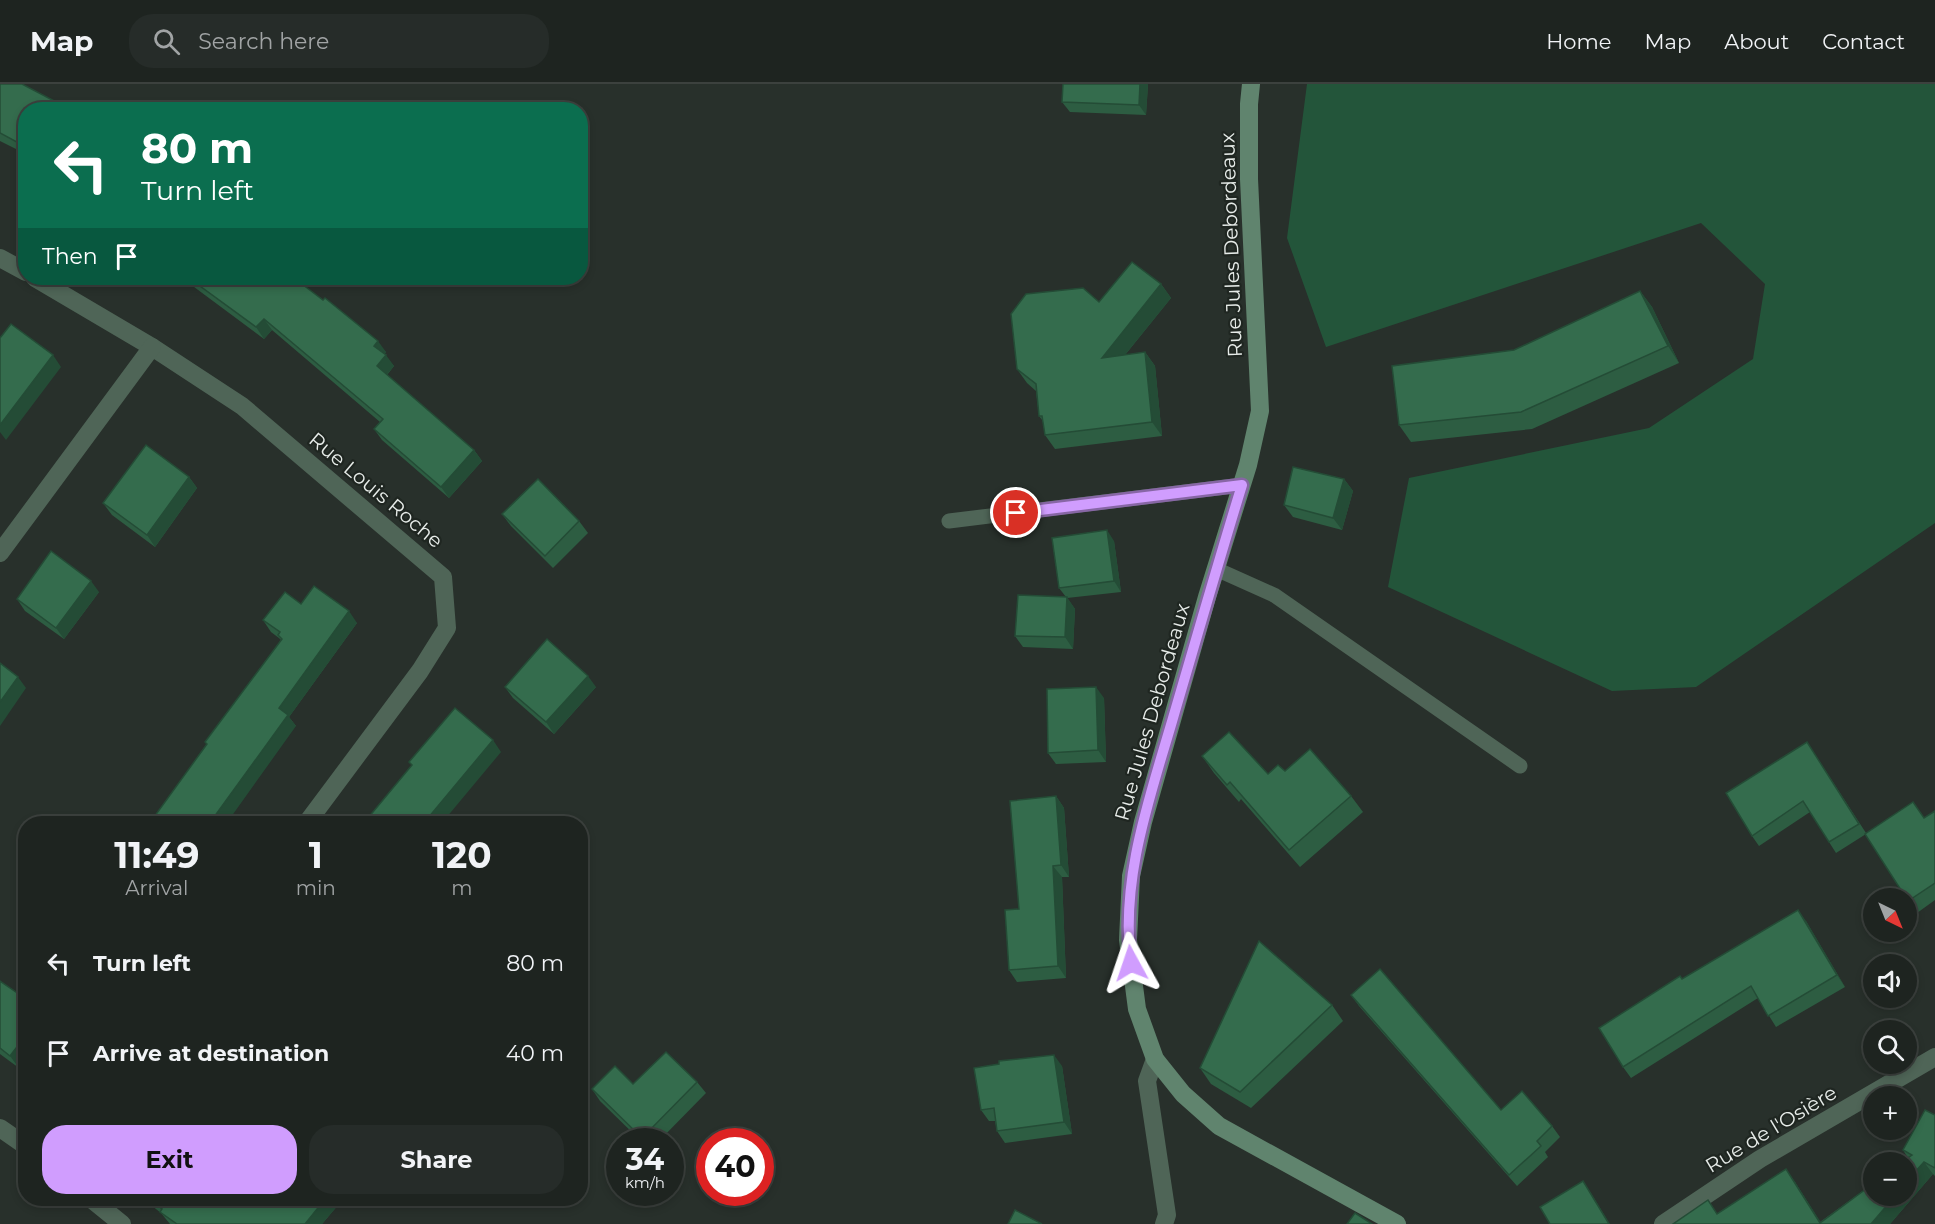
<!DOCTYPE html>
<html lang="en">
<head>
<meta charset="utf-8">
<style>
	:root { --surface:#1e2420; --page:#262c29; --text:#f1f3f6; --muted:#a1a4a5; --line:#3c413e; --accent:#d09dfe }
	body { margin:0; font-family:Montserrat,sans-serif; background:var(--page); color:var(--text); height:100vh; display:flex; flex-direction:column; font-size:22px; white-space:nowrap }
	* { box-sizing:border-box; margin:0 }
	p { font-size:20px; color:var(--muted) }
	.icon { flex:none; width:33px; height:33px; fill:none; stroke:currentColor; stroke-width:2; stroke-linecap:round; stroke-linejoin:round }
	.map { position:relative; flex:1; overflow:hidden }
	.panel { position:absolute; left:18px; top:732px; width:570px; height:390px; display:flex; flex-direction:column; background:var(--surface); border-radius:24px; box-shadow:0 3px 9px #0003,0 0 0 2px var(--line) }
	.panel>* { flex:none }
	.hud { position:absolute; left:18px; top:18px; width:570px; height:183px; border-radius:24px; box-shadow:0 3px 9px #0003,0 0 0 2px var(--line); background:#0b6e4f; color:#fff; overflow:hidden }
	.needle { width:39px; rotate:137deg }
	.tools { position:absolute; left:1863px; top:804px; display:grid; gap:12px }
	.tools a { display:grid; place-items:center; width:54px; height:54px; border-radius:50%; background:var(--surface); box-shadow:0 3px 9px #0003,0 0 0 2px var(--line); font-size:30px }
	.speed { position:absolute; left:606px; top:1044px; display:flex; gap:12px; font-size:30px; font-weight:700; text-align:center }
	.speed>* { display:grid; place-content:center; width:78px; height:78px; border-radius:50%; background:var(--surface); box-shadow:0 3px 9px #0003,0 0 0 2px var(--line); line-height:1 }
	.speed small { font-size:15px; font-weight:400 }
	.speed .limit { border:9px solid #d22; background:#fff; color:#111 }
	.pin { position:absolute; display:grid; place-items:center; width:51px; height:51px; color:#fff; margin:-26px; border:3px solid #fff; border-radius:50%; box-shadow:0 2px 6px #0007 }
	.me { position:absolute; width:66px; margin:-33px; rotate:355deg; stroke-linejoin:round; filter:drop-shadow(0 0 4px #0008) }
	.turn { display:flex; align-items:center; gap:21px; height:126px; padding:0 24px; font-size:27px }
	.turn .icon { width:78px; height:78px; stroke-width:2.5 }
	.turn b { display:block; font-size:42px; line-height:51px }
	.then { display:flex; align-items:center; height:57px; padding:0 24px; background:#0003; gap:12px; font-size:22px }
	.eta { display:flex; justify-content:space-evenly; align-items:center; height:102px; text-align:center }
	.eta b { font-size:36px; font-weight:700; line-height:42px }
	.action { display:flex; gap:12px; margin-top:auto; padding:12px 24px }
	.action a { flex:1; height:69px; border-radius:24px; background:var(--accent); color:#111; font-size:24px; font-weight:700; line-height:69px; text-align:center }
	.action a+a { background:var(--page); color:var(--text) }
	ul { padding:0; list-style:none }
	li { display:flex; align-items:center; gap:18px; height:90px; padding:0 24px }
	li div { flex:1 }
	li b { display:block; font-size:22px }
	li em { font-style:normal }
	header { display:flex; align-items:center; gap:36px; box-sizing:border-box; height:84px; padding:0 30px; background:var(--surface); border-bottom:2px solid var(--line) }
	header strong { font-size:28px }
	nav { display:flex; gap:33px; margin-inline-start:auto; font-size:21px }
	.search { width:420px; height:54px; background:var(--page); display:flex; align-items:center; gap:15px; box-sizing:border-box; padding:0 21px; border-radius:24px; color:var(--muted); font-size:22px }
	.map>svg:first-child { display:block }
	.green { fill:#23553a }
	.lines { fill:none; stroke-linecap:round; stroke-linejoin:round }
	.lane { stroke:#4f6557; stroke-width:15 }
	.street { stroke:#4f6557; stroke-width:18 }
	.secondary { stroke:#60846e; stroke-width:18 }
	.wall { fill:#2d5d42 }
	.shaded-wall { fill:#244c36 }
	.building { fill:#346c4d; stroke:#244c36; stroke-width:1.5 }
	.route-casing { stroke:#8766a5; stroke-width:15 }
	.route { stroke:#d09dfe; stroke-width:10 }
	.labels { text-anchor:middle; dominant-baseline:central; stroke-width:4.5; stroke-linejoin:round; paint-order:stroke }
	.street-label { font-size:20px; fill:#e7ece9; stroke:#1f2621 }
</style>
</head>
<body>
<header>
<strong>Map</strong>
<div class="search"><svg class="icon" aria-label="search" viewBox="0 0 24 24"><circle cx="10" cy="10" r="6"/><path d="M15 15l6 6"/></svg>Search here</div>
<nav><a>Home</a><a>Map</a><a>About</a><a>Contact</a></nav>
</header>
<div class="map">
<svg width="1935" height="1140" viewBox="0 0 1935 1140">
	<rect width="100%" height="100%" fill="#28302b"/>
	<polygon class="green" points="1307,0 1935,0 1935,439 1696,603 1612,607 1388,503 1409,394 1649,344 1753,275 1765,200 1701,139 1326,263 1287,154"/>
	<g class="lines">
		<g class="lane">
			<polyline points="949,437 1242,401"/>
			<polyline points="1216,485 1274,511 1520,682"/>
		</g>
		<g class="street">
			<polyline points="0,174 26,188"/>
			<polyline points="35,194 152,263 242,322 443,493 447,544 420,587 306,740"/>
			<polyline points="0,469 152,263"/>
			<polyline points="1155,975 1147,997 1167,1131 1164,1140"/>
			<polyline points="0,1044 26,1062"/>
			<polyline points="90,1114 122,1140"/>
			<polyline points="1663,1140 1760,1075 1935,973"/>
		</g>
		<polyline class="secondary" points="1251,0 1249,20 1249,95 1260,327 1248,381 1207,513 1143,738 1131,792 1128,856 1137,925 1155,975 1183,1010 1219,1042 1397,1140"/>
	</g>
	<g class="wall">
		<polygon points="0,0 26,26 26,70 0,57"/>
		<polygon points="1063,0 1148,0 1146,31 1070,28 1062,18"/>
		<polygon points="182,194 294,194 386,268 384,270 394,282 387,291 474,366 482,377 449,414 382,356 374,345 380,338 272,246 264,255"/>
		<polygon points="1161,200 1171,214 1125,271 1145,268 1155,282 1162,352 1055,365 1045,351 1043,337 1039,332 1036,307 1027,299 1017,285 1099,218"/>
		<polygon points="1640,207 1652,223 1679,279 1532,345 1411,358 1399,341 1514,266"/>
		<polygon points="189,393 197,404 155,463 112,431 103,419"/>
		<polygon points="1344,395 1353,407 1342,446 1293,433 1284,421"/>
		<polygon points="502,430 579,437 588,449 553,484 511,442"/>
		<polygon points="1114,457 1121,508 1067,514 1075,525 1073,565 1023,563 1015,552 1066,513 1059,504"/>
		<polygon points="99,508 64,555 25,527 17,515"/>
		<polygon points="301,520 357,539 289,633 296,642 207,661 205,658 281,556 279,554 271,548 263,536"/>
		<polygon points="505,603 596,603 554,650 513,614"/>
		<polygon points="1104,614 1106,678 1056,680 1048,669"/>
		<polygon points="1807,658 1866,749 1924,734 1935,727 1935,816 1917,829 1866,750 1836,769 1810,728 1759,762 1752,752"/>
		<polygon points="1202,672 1268,690 1285,687 1351,712 1363,728 1300,783 1241,715 1239,718 1214,689"/>
		<polygon points="1056,712 1064,724 1069,793 1062,793 1066,894 1017,898 1009,886 1019,825"/>
		<polygon points="1806,837 1845,903 1776,943 1758,914 1631,994 1623,983"/>
		<polygon points="0,897 19,984 0,970"/>
		<polygon points="1351,911 1501,1026 1552,1042 1560,1053 1545,1068 1548,1073 1517,1102 1359,922"/>
		<polygon points="1332,921 1343,937 1251,1024 1211,1000 1200,984"/>
		<polygon points="1062,982 1072,1050 1005,1059 997,1047 995,1037 989,1037 981,1026"/>
		<polygon points="697,998 706,1009 658,1058 642,1058 600,1017 592,1005 633,1000"/>
		<polygon points="1935,1031 1935,1092 1933,1090 1890,1140 1673,1140 1718,1129 1795,1098 1820,1138 1908,1074 1903,1066"/>
		<polygon points="142,1114 344,1114 322,1140 170,1140 161,1129"/>
	</g>
	<g class="shaded-wall">
		<polygon points="1140,0 1148,0 1146,31 1139,21"/>
		<polygon points="1161,200 1171,214 1112,287 1102,274"/>
		<polygon points="1640,207 1652,223 1679,279 1668,262"/>
		<polygon points="264,235 272,246 264,255 256,243"/>
		<polygon points="378,257 386,268 382,273 374,262"/>
		<polygon points="1145,268 1155,282 1162,352 1152,338"/>
		<polygon points="53,271 61,283 6,356 0,348 0,341"/>
		<polygon points="386,271 394,282 385,293 377,282"/>
		<polygon points="474,366 482,377 449,414 441,403"/>
		<polygon points="189,393 197,404 155,463 147,451"/>
		<polygon points="1344,395 1353,407 1342,446 1333,434"/>
		<polygon points="1107,446 1114,457 1121,508 1114,497"/>
		<polygon points="91,497 99,508 64,555 56,544"/>
		<polygon points="1067,513 1075,525 1073,565 1065,553"/>
		<polygon points="349,527 357,539 289,633 296,642 226,740 209,740 279,624"/>
		<polygon points="588,592 596,603 554,650 546,638"/>
		<polygon points="18,593 26,604 0,642 0,618"/>
		<polygon points="1096,603 1104,614 1106,678 1098,666"/>
		<polygon points="493,656 501,668 441,740 423,740"/>
		<polygon points="1056,712 1064,724 1069,793 1061,781"/>
		<polygon points="1053,782 1062,793 1066,894 1058,882"/>
		<polygon points="1798,826 1806,837 1845,903 1837,891"/>
		<polygon points="26,951 26,974 19,984 10,972"/>
		<polygon points="1054,971 1062,982 1072,1050 1064,1038"/>
		<polygon points="1924,1078 1933,1090 1890,1140 1871,1140 1895,1112 1906,1112 1906,1098"/>
		<polygon points="1786,1085 1795,1098 1822,1140 1821,1140"/>
		<polygon points="1583,1097 1591,1109 1610,1140 1609,1140"/>
		<polygon points="326,1114 344,1114 322,1140 305,1140"/>
	</g>
	<g class="building">
		<polygon points="0,0 22,0 62,21 59,26 26,26 26,63 0,49"/>
		<polygon points="1063,0 1140,0 1139,21 1062,18"/>
		<polygon points="1132,178 1161,200 1102,274 1145,268 1152,338 1045,351 1042,332 1039,332 1036,300 1017,285 1011,230 1026,210 1083,204 1099,218"/>
		<polygon points="189,194 294,194 323,216 325,214 378,257 374,262 386,271 377,282 474,366 441,403 374,345 383,335 264,235 256,243"/>
		<polygon points="1640,207 1668,262 1521,328 1399,341 1392,282 1514,266"/>
		<polygon points="11,240 53,271 0,341 0,254"/>
		<polygon points="146,361 189,393 147,451 103,419"/>
		<polygon points="1293,383 1344,395 1333,434 1284,421"/>
		<polygon points="538,395 579,437 545,472 502,430"/>
		<polygon points="1107,446 1114,497 1059,504 1052,454"/>
		<polygon points="51,467 91,497 56,544 17,515"/>
		<polygon points="314,502 349,527 279,624 288,631 209,740 149,740 207,660 205,658 282,555 278,551 280,548 263,536 285,508 301,520"/>
		<polygon points="1018,511 1067,513 1065,553 1015,552"/>
		<polygon points="547,555 588,592 546,638 505,603"/>
		<polygon points="0,579 18,593 0,618"/>
		<polygon points="1096,603 1098,666 1048,669 1047,605"/>
		<polygon points="455,624 493,656 423,740 363,740 412,681 409,678"/>
		<polygon points="1229,648 1268,690 1278,681 1285,687 1310,665 1351,712 1289,766 1230,698 1227,701 1202,672"/>
		<polygon points="1807,658 1859,740 1829,758 1803,717 1752,752 1726,709"/>
		<polygon points="1056,712 1061,781 1053,782 1058,882 1009,886 1005,826 1019,825 1010,717"/>
		<polygon points="1913,718 1924,734 1935,727 1935,799 1908,817 1865,750"/>
		<polygon points="1798,826 1837,891 1768,932 1751,902 1623,983 1599,944 1680,892 1682,895"/>
		<polygon points="1259,857 1332,921 1240,1008 1200,984"/>
		<polygon points="1380,885 1501,1026 1522,1007 1552,1042 1537,1057 1541,1062 1509,1091 1351,911"/>
		<polygon points="0,897 26,915 26,951 10,972 0,964"/>
		<polygon points="666,968 697,998 642,1054 592,1005 615,982 633,1000"/>
		<polygon points="1054,971 1064,1038 997,1047 994,1024 981,1026 974,984 999,980 999,977"/>
		<polygon points="1925,1026 1935,1031 1935,1084 1924,1078 1906,1098 1906,1078 1902,1078 1912,1071 1903,1066"/>
		<polygon points="1786,1085 1820,1139 1874,1099 1874,1112 1895,1112 1871,1140 1673,1140 1708,1116 1717,1130"/>
		<polygon points="1583,1097 1609,1140 1550,1140 1540,1123"/>
		<polygon points="149,1114 326,1114 305,1140 177,1140 160,1128 162,1125"/>
		<polygon points="1015,1126 1042,1140 1008,1140"/>
		<polygon points="1355,1129 1372,1140 1347,1140"/>
	</g>
	<g class="lines">
		<defs>
			<path id="route" d="M1016 429 1242 401C1218 479 1196 556 1173 634 1150 713 1120 795 1131 879"/>
		</defs>
		<use href="#route" class="route-casing"/>
		<use href="#route" class="route"/>
	</g>
	<g class="labels">
		<g class="street-label">
			<text transform="translate(1231 161) rotate(-92)">Rue Jules Debordeaux</text>
			<text transform="translate(376 406) rotate(40)">Rue Louis Roche</text>
			<text transform="translate(1152 628) rotate(-74)">Rue Jules Debordeaux</text>
			<text transform="translate(1771 1045) rotate(-31)">Rue de l'Osière</text>
		</g>
	</g>
</svg>
<div class="tools">
<a><svg class="needle" viewBox="-14 -14 28 28"><path d="M0-13l5 13h-10z" fill="#e53935"/><path d="M0 13l5-13h-10z" fill="#a1a4a5"/></svg></a>
<a><svg class="icon" aria-label="sound" viewBox="0 0 24 24"><path d="M4 9h4l5-4v14l-5-4H4zM17 9q2 3 0 6"/></svg></a>
<a><svg class="icon" aria-label="search" viewBox="0 0 24 24"><circle cx="10" cy="10" r="6"/><path d="M15 15l6 6"/></svg></a>
<a>+</a>
<a>−</a>
</div>
<div class="speed"><div>34<small>km/h</small></div><div class="limit">40</div></div>
<div class="pin" style="left:1016px;top:429px;background:#d93025"><svg class="icon" aria-label="arrive" viewBox="0 0 24 24"><path d="M6 21V4h12l-3 4 3 4H6"/></svg></div>
<svg class="me" style="left:1131px;top:879px" viewBox="-20 -20 40 40"><path d="M0-17L14 15 0 8-14 15z" fill="#d09dfe" stroke="#fff" stroke-width="4"/></svg>
<div class="hud">
<div class="turn"><svg class="icon" aria-label="left" viewBox="0 0 24 24"><path d="M17 20v-9H6M10 6l-5 5 5 5"/></svg><div><b>80 m</b>Turn left</div></div>
<div class="then">Then<svg class="icon" aria-label="arrive" viewBox="0 0 24 24"><path d="M6 21V4h12l-3 4 3 4H6"/></svg></div>
</div>
<section class="panel">
<div class="eta">
<div><b>11:49</b><p>Arrival</p></div>
<div><b>1</b><p>min</p></div>
<div><b>120</b><p>m</p></div>
</div>
<ul>
<li><svg class="icon" aria-label="left" viewBox="0 0 24 24"><path d="M17 20v-9H6M10 6l-5 5 5 5"/></svg><div><b>Turn left</b></div><em>80 m</em></li>
<li><svg class="icon" aria-label="arrive" viewBox="0 0 24 24"><path d="M6 21V4h12l-3 4 3 4H6"/></svg><div><b>Arrive at destination</b></div><em>40 m</em></li>
</ul>
<div class="action"><a>Exit</a><a>Share</a></div>
</section>
</div>
</body>
</html>
